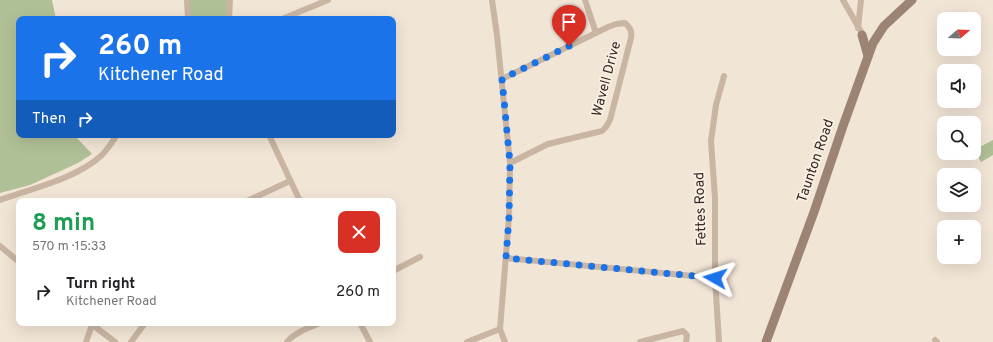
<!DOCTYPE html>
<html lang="en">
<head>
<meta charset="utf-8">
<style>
	:root { --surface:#fff; --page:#f2f2f2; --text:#202124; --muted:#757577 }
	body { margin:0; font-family:Overpass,sans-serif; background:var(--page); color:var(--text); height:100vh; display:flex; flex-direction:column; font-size:15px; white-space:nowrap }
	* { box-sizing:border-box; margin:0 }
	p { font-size:13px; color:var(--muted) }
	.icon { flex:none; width:22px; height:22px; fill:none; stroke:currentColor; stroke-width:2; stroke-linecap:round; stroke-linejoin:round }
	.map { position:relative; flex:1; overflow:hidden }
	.sheet { position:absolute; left:16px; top:198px; width:380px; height:128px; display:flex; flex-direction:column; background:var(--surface); border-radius:8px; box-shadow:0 4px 16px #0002 }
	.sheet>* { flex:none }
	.hud { position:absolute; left:16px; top:16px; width:380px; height:122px; border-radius:8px; box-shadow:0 4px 16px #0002; background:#1a73e8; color:#fff; overflow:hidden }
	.needle { width:26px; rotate:71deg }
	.buttons { position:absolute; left:937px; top:12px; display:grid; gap:8px }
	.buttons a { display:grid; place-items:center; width:44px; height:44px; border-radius:8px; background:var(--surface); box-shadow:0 4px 16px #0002; font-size:20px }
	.pin { position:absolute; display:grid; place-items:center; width:34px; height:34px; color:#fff; margin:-41px -17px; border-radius:50% 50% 50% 0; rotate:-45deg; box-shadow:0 0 4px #0007 }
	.pin .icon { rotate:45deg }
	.me { position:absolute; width:44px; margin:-22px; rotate:276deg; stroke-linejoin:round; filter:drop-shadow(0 0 3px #0008) }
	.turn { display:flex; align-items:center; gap:14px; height:84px; padding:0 16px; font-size:18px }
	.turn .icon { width:52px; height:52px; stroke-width:2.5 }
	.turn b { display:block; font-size:28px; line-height:34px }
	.then { display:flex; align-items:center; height:38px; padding:0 16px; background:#0003; gap:8px; font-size:15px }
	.round { display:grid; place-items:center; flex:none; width:42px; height:42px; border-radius:8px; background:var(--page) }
	.overview { display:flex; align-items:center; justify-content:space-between; height:68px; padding:0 16px }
	h1 { font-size:24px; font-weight:700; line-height:30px; color:#1e9e55 }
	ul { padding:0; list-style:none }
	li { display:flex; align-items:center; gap:12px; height:52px; padding:0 16px }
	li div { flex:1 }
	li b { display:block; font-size:15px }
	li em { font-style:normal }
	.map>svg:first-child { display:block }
	.green { fill:#b0c096 }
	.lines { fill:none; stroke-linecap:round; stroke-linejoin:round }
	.street { stroke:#c9b5a2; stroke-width:6 }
	.secondary { stroke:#9c8474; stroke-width:9 }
	.route { stroke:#1a73e8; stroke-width:7; stroke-dasharray:0 12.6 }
	.labels { text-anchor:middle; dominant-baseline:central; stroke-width:3.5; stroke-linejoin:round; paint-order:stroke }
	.street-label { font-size:14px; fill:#332a25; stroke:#f9efe2 }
</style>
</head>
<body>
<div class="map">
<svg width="993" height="342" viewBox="0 0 993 342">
	<rect width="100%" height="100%" fill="#f1e5d6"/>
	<g class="green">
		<polygon points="0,0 52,0 56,19 19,19 19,135 74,135 92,154 78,163 30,185 0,193"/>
		<polygon points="189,0 229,0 227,19 191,19"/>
		<polygon points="993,140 993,155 981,162 974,150"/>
	</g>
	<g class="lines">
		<g class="street">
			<polyline points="187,0 188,19"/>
			<polyline points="492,0 497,35 510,163 509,217 500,329 505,342"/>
			<polyline points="585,0 596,33"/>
			<polyline points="843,0 864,37"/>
			<polyline points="229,19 230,0"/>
			<polyline points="282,19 328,0"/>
			<polyline points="858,28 861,0"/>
			<path d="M502 79 608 27 616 24 625 23C631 28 632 32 631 38L610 120 606 127 602 131 548 144 510 163"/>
			<polyline points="269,135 300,201"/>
			<path d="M0 200C33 188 76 179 102 155 108 149 112 142 117 135"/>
			<polyline points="247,201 290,181"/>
			<polyline points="0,246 19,262"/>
			<polyline points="506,258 715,278"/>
			<polyline points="393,271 420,257"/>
			<polyline points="90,323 115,342"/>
			<polyline points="360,323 370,342"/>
			<polyline points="935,340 937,342"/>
			<polyline points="86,342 92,325"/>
			<polyline points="131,342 145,323"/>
			<path d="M287 342C295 332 309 328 320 323"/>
			<polyline points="467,342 500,329"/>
			<polyline points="640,342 683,331 687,335 686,342"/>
			<polyline points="719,342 715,278 715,198 711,141 716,105 724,76"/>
		</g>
		<g class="secondary">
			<polyline points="862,35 868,56"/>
			<polyline points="766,342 814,212 843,126 873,43 884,26 912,0"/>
		</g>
	</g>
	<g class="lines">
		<polyline class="route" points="569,46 502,79 510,163 509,217 506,258 715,278"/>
	</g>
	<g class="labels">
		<g class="street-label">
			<text transform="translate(607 79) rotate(-75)">Wavell Drive</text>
			<text transform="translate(816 161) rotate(-71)">Taunton Road</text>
			<text transform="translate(701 209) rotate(-92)">Fettes Road</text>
		</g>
	</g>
</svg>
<div class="buttons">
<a><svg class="needle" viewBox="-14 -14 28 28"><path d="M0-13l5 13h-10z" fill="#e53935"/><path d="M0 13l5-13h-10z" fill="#757577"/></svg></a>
<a><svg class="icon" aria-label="sound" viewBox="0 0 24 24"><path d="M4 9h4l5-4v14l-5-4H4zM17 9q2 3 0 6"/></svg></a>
<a><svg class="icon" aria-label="search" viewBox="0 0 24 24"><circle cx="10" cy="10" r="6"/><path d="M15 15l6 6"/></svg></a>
<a><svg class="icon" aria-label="layers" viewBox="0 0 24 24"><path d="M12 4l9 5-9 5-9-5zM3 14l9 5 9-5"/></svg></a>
<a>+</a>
</div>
<div class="pin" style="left:569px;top:46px;background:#d93025"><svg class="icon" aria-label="arrive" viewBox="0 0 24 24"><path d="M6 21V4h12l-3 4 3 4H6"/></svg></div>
<svg class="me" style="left:715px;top:278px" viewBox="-20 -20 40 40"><path d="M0-17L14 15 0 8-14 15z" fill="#1a73e8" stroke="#fff" stroke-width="4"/></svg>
<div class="hud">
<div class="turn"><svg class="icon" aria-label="right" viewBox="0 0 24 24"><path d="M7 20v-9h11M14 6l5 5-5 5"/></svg><div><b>260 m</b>Kitchener Road</div></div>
<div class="then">Then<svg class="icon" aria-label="right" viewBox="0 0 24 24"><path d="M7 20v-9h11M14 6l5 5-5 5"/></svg></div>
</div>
<section class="sheet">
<div class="overview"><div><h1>8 min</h1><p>570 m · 15:33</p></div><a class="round" style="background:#d93025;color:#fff"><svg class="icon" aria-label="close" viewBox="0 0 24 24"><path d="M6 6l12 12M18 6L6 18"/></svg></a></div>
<ul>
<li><svg class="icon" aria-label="right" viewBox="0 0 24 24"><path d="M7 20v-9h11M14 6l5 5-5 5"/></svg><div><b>Turn right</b><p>Kitchener Road</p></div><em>260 m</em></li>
</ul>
</section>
</div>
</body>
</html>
